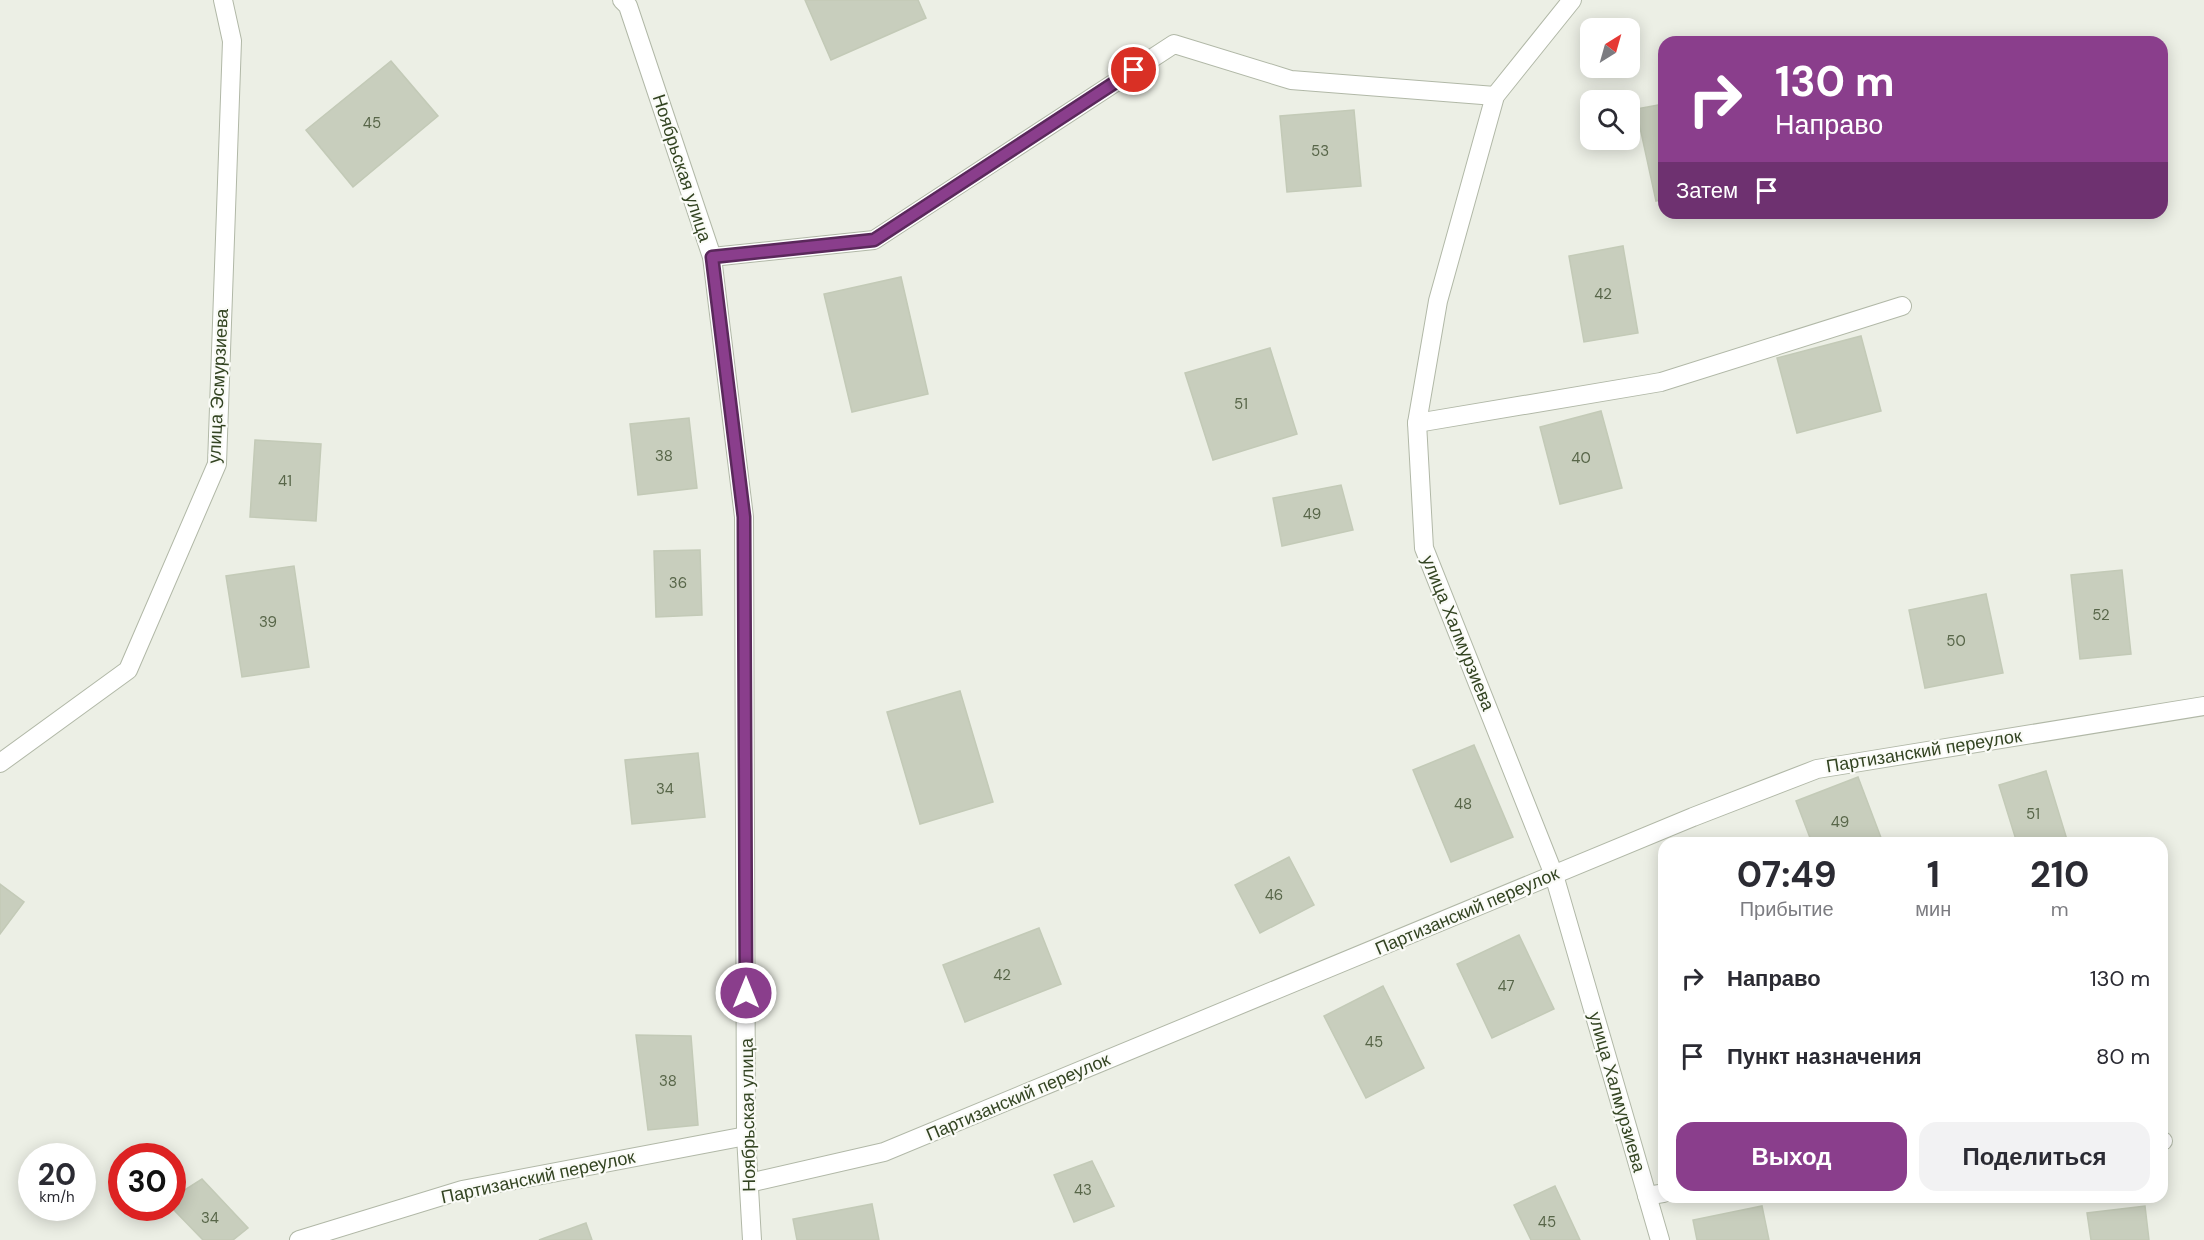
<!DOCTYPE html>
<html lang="ru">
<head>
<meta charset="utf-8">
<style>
	:root { --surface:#fff; --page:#f2f2f3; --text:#2b2b33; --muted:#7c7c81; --accent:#8a3e8c }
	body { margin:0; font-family:"DM Sans",sans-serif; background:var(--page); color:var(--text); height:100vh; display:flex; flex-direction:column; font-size:22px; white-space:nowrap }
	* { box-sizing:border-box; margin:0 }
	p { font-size:20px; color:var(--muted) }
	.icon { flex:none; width:33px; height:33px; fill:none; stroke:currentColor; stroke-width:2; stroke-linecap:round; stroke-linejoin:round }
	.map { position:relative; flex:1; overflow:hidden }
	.details { position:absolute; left:1658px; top:837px; width:510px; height:366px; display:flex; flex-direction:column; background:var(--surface); border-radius:18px; box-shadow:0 3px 15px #0003 }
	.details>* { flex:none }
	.hud { position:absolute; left:1658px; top:36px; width:510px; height:183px; border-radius:18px; box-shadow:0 3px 15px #0003; background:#8a3e8c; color:#fff; overflow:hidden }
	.needle { width:39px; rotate:37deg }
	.tools { position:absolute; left:1580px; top:18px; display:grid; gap:12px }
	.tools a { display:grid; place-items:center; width:60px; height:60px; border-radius:12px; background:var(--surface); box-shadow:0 3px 15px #0003; font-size:30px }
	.speed { position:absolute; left:18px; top:1143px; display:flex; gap:12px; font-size:30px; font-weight:700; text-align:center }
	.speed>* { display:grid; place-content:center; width:78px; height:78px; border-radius:50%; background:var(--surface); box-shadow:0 3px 15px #0003; line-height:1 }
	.speed small { font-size:15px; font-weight:400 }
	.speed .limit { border:9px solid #d22; background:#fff; color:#111 }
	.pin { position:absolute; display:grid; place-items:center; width:51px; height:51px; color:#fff; margin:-26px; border:3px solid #fff; border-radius:50%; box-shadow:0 2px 6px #0007 }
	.me { position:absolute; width:66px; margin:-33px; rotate:0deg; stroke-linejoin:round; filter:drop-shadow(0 0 4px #0008) }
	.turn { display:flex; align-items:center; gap:21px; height:126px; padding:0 18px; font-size:27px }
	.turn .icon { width:78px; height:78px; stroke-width:2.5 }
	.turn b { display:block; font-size:42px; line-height:51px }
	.then { display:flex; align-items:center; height:57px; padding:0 18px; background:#0003; gap:12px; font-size:22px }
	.eta { display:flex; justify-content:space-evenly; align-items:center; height:102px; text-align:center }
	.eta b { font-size:36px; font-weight:700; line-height:42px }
	.cta { display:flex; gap:12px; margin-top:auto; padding:12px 18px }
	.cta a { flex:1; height:69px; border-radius:18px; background:var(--accent); color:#fff; font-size:24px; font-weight:700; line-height:69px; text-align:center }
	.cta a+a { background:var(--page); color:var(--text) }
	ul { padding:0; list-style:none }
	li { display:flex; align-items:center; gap:18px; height:78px; padding:0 18px }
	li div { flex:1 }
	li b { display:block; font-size:22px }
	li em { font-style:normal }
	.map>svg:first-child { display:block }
	.building { fill:#c8cebd; stroke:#c3cab7; stroke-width:1.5 }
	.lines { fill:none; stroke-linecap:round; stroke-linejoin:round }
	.lane-casing { stroke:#b1b8a7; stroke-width:20 }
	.street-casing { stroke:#b1b8a7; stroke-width:20 }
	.lane { stroke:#fff; stroke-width:18 }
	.street { stroke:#fff; stroke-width:18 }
	.route-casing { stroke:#5a285b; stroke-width:15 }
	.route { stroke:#8a3e8c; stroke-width:10 }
	.labels { text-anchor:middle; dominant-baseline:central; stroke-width:4.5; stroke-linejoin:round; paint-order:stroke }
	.number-label { font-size:15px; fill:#586649 }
	.street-label { font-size:18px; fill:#342; stroke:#fafbf7 }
</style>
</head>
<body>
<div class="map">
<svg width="2204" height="1240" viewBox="0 0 2204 1240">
	<rect width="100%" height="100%" fill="#ecefe5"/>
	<g class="building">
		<polygon points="805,0 918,0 926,18 831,60"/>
		<polygon points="391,61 438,116 353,187 306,130"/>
		<polygon points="1664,104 1664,199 1656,201 1636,109"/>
		<polygon points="1354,110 1361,186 1287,192 1280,116"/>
		<polygon points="1623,246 1638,333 1584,342 1569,256"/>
		<polygon points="901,277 928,394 852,412 824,294"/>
		<polygon points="1861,336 1881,411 1797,433 1777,358"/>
		<polygon points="1270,348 1297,434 1213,460 1185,373"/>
		<polygon points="1601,411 1622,488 1560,504 1540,427"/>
		<polygon points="689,418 697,488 638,495 630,424"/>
		<polygon points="255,440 321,444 316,521 250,517"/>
		<polygon points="1341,485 1353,530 1282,546 1273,498"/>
		<polygon points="700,550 702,615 656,617 654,551"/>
		<polygon points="294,566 309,667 242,677 226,576"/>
		<polygon points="2122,570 2131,654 2080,659 2071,575"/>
		<polygon points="1986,594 2003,673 1925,688 1909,610"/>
		<polygon points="960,691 993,802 920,824 887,712"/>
		<polygon points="1474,745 1513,837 1451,862 1413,770"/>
		<polygon points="698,753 705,817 632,824 625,760"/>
		<polygon points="2046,771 2068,843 2017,843 1999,785"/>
		<polygon points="1858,777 1883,843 1812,843 1796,801"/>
		<polygon points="1289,857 1314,905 1260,933 1235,885"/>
		<polygon points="0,884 24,902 0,934"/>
		<polygon points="1039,928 1061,984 965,1022 943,965"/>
		<polygon points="1519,935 1554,1009 1492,1038 1457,964"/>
		<polygon points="1383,986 1424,1068 1366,1098 1324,1016"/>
		<polygon points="636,1035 691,1036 698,1125 648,1130"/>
		<polygon points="1092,1161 1114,1206 1074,1222 1054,1175"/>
		<polygon points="202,1179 248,1228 233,1240 203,1240 172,1208 172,1198"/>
		<polygon points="1555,1186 1580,1240 1531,1240 1514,1205"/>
		<polygon points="872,1204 879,1240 797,1240 793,1219"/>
		<polygon points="1762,1206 1769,1240 1697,1240 1693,1220"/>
		<polygon points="2145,1206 2149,1240 2091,1240 2087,1213"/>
		<polygon points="586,1223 592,1240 539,1240"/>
	</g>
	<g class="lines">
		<defs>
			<g id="lane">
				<polyline points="712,257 874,240 1174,44 1291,80 1495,96"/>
				<polyline points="1417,423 1661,382 1902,306"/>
				<polyline points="2162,1141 2163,1141"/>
				<polyline points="1647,1196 1664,1193"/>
			</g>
			<g id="street">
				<polyline points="622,0 628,6 712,257 744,517 746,1136 752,1240"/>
				<polyline points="1572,0 1495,96 1438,301 1417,423 1424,548 1554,875 1660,1240"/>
				<polyline points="0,763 128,670 217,464 232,41 223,0"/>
				<polyline points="749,1183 884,1152 1693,817 1817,769 2204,706"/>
				<polyline points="299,1240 462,1190 746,1136"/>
			</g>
		</defs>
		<use href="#lane" class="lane-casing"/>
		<use href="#street" class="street-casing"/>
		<use href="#lane" class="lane"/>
		<use href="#street" class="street"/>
	</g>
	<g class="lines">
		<defs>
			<polyline id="route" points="746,993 744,517 712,257 874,240 1134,70"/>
		</defs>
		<use href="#route" class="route-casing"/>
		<use href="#route" class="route"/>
	</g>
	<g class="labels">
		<g class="number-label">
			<text x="372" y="123">45</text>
			<text x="1320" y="151">53</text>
			<text x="1603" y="294">42</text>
			<text x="1241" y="404">51</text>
			<text x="664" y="456">38</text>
			<text x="1581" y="458">40</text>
			<text x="285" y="481">41</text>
			<text x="1312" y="514">49</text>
			<text x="678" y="583">36</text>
			<text x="2101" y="615">52</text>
			<text x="268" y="622">39</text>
			<text x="1956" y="641">50</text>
			<text x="665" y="789">34</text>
			<text x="1463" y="804">48</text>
			<text x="2033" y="814">51</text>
			<text x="1840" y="822">49</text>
			<text x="1274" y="895">46</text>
			<text x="1002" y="975">42</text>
			<text x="1506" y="986">47</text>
			<text x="1374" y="1042">45</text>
			<text x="668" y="1081">38</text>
			<text x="1083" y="1190">43</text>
			<text x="210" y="1218">34</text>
			<text x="1547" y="1222">45</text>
		</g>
		<g class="street-label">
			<text transform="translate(682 168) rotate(72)">Ноябрьская улица</text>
			<text transform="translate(218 386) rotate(-87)">улица Эсмурзиева</text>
			<text transform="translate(1458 633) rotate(68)">улица Халмурзиева</text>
			<text transform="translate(1924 751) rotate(-9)">Партизанский переулок</text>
			<text transform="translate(1467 911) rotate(-23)">Партизанский переулок</text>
			<text transform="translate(1617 1092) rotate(74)">улица Халмурзиева</text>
			<text transform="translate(1018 1097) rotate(-23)">Партизанский переулок</text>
			<text transform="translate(748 1115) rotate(-91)">Ноябрьская улица</text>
			<text transform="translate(538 1177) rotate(-12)">Партизанский переулок</text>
		</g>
	</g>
</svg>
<div class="tools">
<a><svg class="needle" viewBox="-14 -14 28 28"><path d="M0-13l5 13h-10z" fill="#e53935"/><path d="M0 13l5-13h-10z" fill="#7c7c81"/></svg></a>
<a><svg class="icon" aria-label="search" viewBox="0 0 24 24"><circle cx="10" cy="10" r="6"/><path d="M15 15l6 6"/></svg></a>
</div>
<div class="speed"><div>20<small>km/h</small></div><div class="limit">30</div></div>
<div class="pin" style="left:1134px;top:70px;background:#d93025"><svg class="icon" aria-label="arrive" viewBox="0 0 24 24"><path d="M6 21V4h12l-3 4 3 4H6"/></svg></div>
<svg class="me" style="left:746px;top:993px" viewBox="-20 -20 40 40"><circle r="17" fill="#8a3e8c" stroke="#fff" stroke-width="3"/><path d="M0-11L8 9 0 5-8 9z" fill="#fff"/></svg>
<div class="hud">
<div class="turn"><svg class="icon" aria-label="right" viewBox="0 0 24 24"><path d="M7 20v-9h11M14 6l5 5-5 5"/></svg><div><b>130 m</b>Направо</div></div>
<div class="then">Затем<svg class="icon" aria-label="arrive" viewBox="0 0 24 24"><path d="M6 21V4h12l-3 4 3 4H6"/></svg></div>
</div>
<section class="details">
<div class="eta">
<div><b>07:49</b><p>Прибытие</p></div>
<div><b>1</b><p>мин</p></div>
<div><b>210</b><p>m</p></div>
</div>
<ul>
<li><svg class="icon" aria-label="right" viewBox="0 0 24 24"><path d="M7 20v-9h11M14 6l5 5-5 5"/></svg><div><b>Направо</b></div><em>130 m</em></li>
<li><svg class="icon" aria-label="arrive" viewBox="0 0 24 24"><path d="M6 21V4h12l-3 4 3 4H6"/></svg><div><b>Пункт назначения</b></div><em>80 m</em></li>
</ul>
<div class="cta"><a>Выход</a><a>Поделиться</a></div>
</section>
</div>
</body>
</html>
